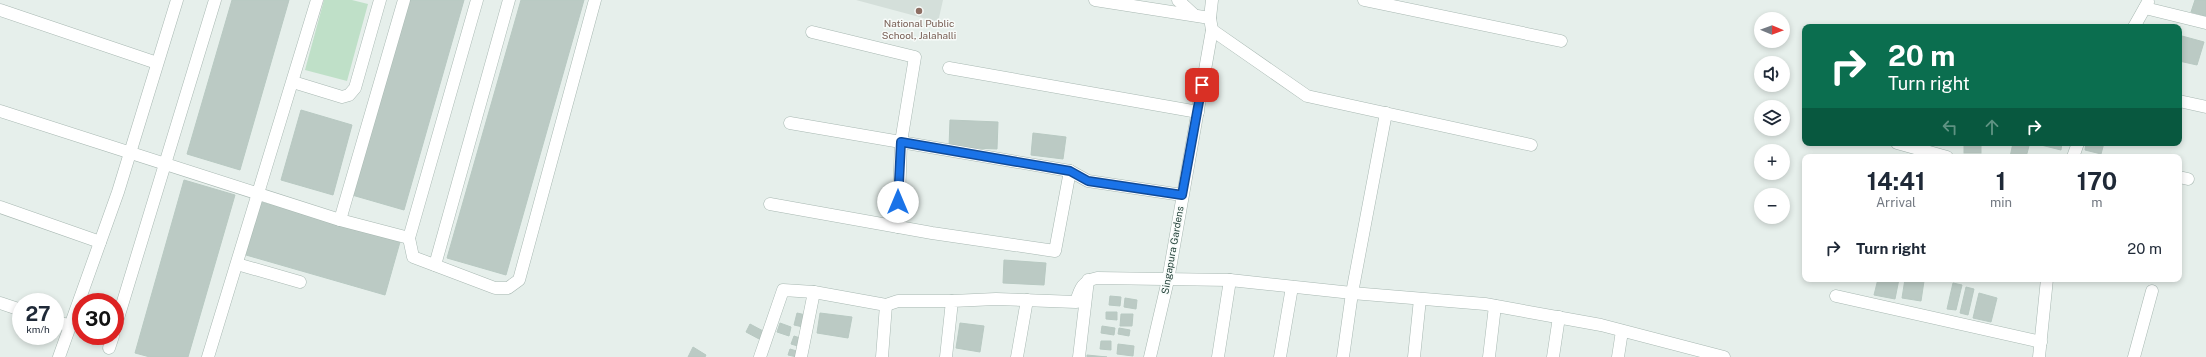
<!DOCTYPE html>
<html lang="en">
<head>
<meta charset="utf-8">
<style>
	:root { --surface:#fff; --page:#f2f2f3; --text:#1f2937; --muted:#747a83 }
	body { margin:0; font-family:"Public Sans",sans-serif; background:var(--page); color:var(--text); height:100vh; display:flex; flex-direction:column; font-size:15px; white-space:nowrap }
	* { box-sizing:border-box; margin:0 }
	p { font-size:13px; color:var(--muted) }
	.icon { flex:none; width:22px; height:22px; fill:none; stroke:currentColor; stroke-width:2; stroke-linecap:round; stroke-linejoin:round }
	.map { position:relative; flex:1; overflow:hidden }
	.sheet { position:absolute; left:1802px; top:154px; width:380px; height:128px; display:flex; flex-direction:column; background:var(--surface); border-radius:8px; box-shadow:0 2px 6px #0003 }
	.sheet>* { flex:none }
	.guide { position:absolute; left:1802px; top:24px; width:380px; height:122px; border-radius:8px; box-shadow:0 2px 6px #0003; background:#0b6e4f; color:#fff; overflow:hidden }
	.needle { width:26px; rotate:91deg }
	.buttons { position:absolute; left:1754px; top:12px; display:grid; gap:8px }
	.buttons a { display:grid; place-items:center; width:36px; height:36px; border-radius:50%; background:var(--surface); box-shadow:0 2px 6px #0003; font-size:20px }
	.speed { position:absolute; left:12px; top:293px; display:flex; gap:8px; font-size:20px; font-weight:700; text-align:center }
	.speed>* { display:grid; place-content:center; width:52px; height:52px; border-radius:50%; background:var(--surface); box-shadow:0 2px 6px #0003; line-height:1 }
	.speed small { font-size:10px; font-weight:400 }
	.speed .limit { border:6px solid #d22; background:#fff; color:#111 }
	.pin { position:absolute; display:grid; place-items:center; width:34px; height:34px; color:#fff; margin:-17px; border-radius:8px; box-shadow:0 2px 6px #0006 }
	.me { position:absolute; width:44px; margin:-22px; rotate:0deg; stroke-linejoin:round; filter:drop-shadow(0 0 3px #0008) }
	.turn { display:flex; align-items:center; gap:14px; height:84px; padding:0 20px; font-size:18px }
	.turn .icon { width:52px; height:52px; stroke-width:2.5 }
	.turn b { display:block; font-size:28px; line-height:34px }
	.lanes { display:flex; align-items:center; height:38px; padding:0 20px; background:#0003; justify-content:center; gap:20px; direction:ltr }
	.lanes .off { opacity:.35 }
	.eta { display:flex; justify-content:space-evenly; align-items:center; height:68px; text-align:center }
	.eta b { font-size:24px; font-weight:700; line-height:28px }
	ul { padding:0; list-style:none }
	li { display:flex; align-items:center; gap:12px; height:52px; padding:0 20px }
	li div { flex:1 }
	li b { display:block; font-size:15px }
	li em { font-style:normal }
	.map>svg:first-child { display:block }
	.built { fill:#d4dfda }
	.green { fill:#bfe0c8 }
	.building { fill:#bbcac4; stroke:#b8c9c2 }
	.lines { fill:none; stroke-linecap:round; stroke-linejoin:round }
	.minor-casing { stroke:#a8b8b2; stroke-width:13 }
	.minor { stroke:#fff; stroke-width:12 }
	.route-casing { stroke:#114b97; stroke-width:10 }
	.route { stroke:#1a73e8; stroke-width:7 }
	.education-dot { fill:#8d6e63; stroke:#f7fbf9; stroke-width:1.5 }
	.labels { text-anchor:middle; dominant-baseline:central; stroke-width:3; stroke-linejoin:round; paint-order:stroke }
	.education-label { font-size:10px; fill:#785e54; stroke:#f7fbf9 }
	.street-label { font-size:10px; fill:#24423a; stroke:#f7fbf9 }
</style>
</head>
<body>
<div class="map">
<svg width="2206" height="357" viewBox="0 0 2206 357">
	<rect width="100%" height="100%" fill="#e6efeb"/>
	<polygon class="built" points="856,0 943,0 938,22"/>
	<polygon class="green" points="324,0 352,0 368,4 347,81 305,70"/>
	<g class="building">
		<polygon points="232,0 289,0 240,170 187,154"/>
		<polygon points="408,0 464,0 404,210 352,195"/>
		<polygon points="521,0 584,0 506,275 447,258"/>
		<polygon points="2195,0 2206,0 2206,16 2191,12"/>
		<polygon points="2182,36 2204,42 2197,65 2179,61 2179,48"/>
		<polygon points="301,110 352,125 333,195 281,180"/>
		<polygon points="950,120 998,122 997,149 949,147"/>
		<polygon points="1033,133 1066,137 1063,159 1031,155"/>
		<rect x="1964" y="143" width="17" height="10"/>
		<polygon points="2013,143 2029,146 2026,157 2010,157"/>
		<polygon points="2033,143 2062,143 2061,150"/>
		<polygon points="2086,143 2104,143 2101,154 2085,150"/>
		<polygon points="184,180 235,195 188,357 150,357 135,353"/>
		<polygon points="261,202 400,242 385,295 246,255"/>
		<polygon points="1004,260 1046,263 1044,285 1003,283"/>
		<polygon points="1878,279 1899,279 1895,299 1874,295"/>
		<polygon points="1905,279 1924,281 1921,301 1902,298"/>
		<polygon points="1953,283 1962,285 1956,310 1947,309"/>
		<polygon points="1966,287 1974,289 1968,315 1960,313"/>
		<polygon points="1979,293 1997,298 1991,322 1973,318"/>
		<polygon points="1110,296 1121,297 1120,306 1109,305"/>
		<polygon points="1125,298 1137,300 1136,309 1124,307"/>
		<polygon points="1106,312 1117,312 1117,320 1106,319"/>
		<polygon points="797,313 806,315 803,327 794,325"/>
		<polygon points="820,313 852,317 848,338 817,333"/>
		<polygon points="1121,314 1133,314 1132,326 1120,326"/>
		<polygon points="780,323 791,327 789,336 777,332"/>
		<polygon points="960,323 984,326 980,352 956,348"/>
		<polygon points="750,324 765,332 761,340 746,332"/>
		<polygon points="1102,326 1115,328 1114,335 1101,333"/>
		<polygon points="1119,328 1130,330 1129,336 1118,334"/>
		<polygon points="794,336 803,339 801,347 791,344"/>
		<polygon points="1101,341 1111,341 1111,350 1100,349"/>
		<polygon points="1118,344 1134,346 1133,356 1117,354"/>
		<polygon points="693,347 706,355 705,357 688,357"/>
		<polygon points="790,349 800,352 797,357 788,355"/>
		<polygon points="1087,355 1107,357 1087,357"/>
	</g>
	<g class="lines">
		<defs>
			<g id="minor">
				<polyline points="477,0 409,238 413,257 495,288 508,288 519,280 595,0"/>
				<polyline points="1095,0 1210,18"/>
				<polyline points="1178,0 1193,14"/>
				<polyline points="1364,0 1561,41"/>
				<polyline points="2145,8 2206,23"/>
				<polyline points="0,10 157,63"/>
				<polyline points="2134,27 2148,2"/>
				<polyline points="1212,30 1307,96 1531,145"/>
				<polyline points="812,32 915,57 901,142 898,227"/>
				<polyline points="949,68 1198,112"/>
				<polyline points="293,82 342,97 349,95 355,88 380,0"/>
				<polyline points="2179,101 2206,107"/>
				<polyline points="0,111 340,220 409,238"/>
				<polyline points="790,123 1070,171 1088,181 1182,195"/>
				<polyline points="1897,143 1947,157"/>
				<polyline points="2073,157 2078,143"/>
				<polyline points="2179,177 2188,179"/>
				<polyline points="770,204 932,233 1055,251 1070,171"/>
				<polyline points="0,207 100,242"/>
				<polyline points="340,220 404,0"/>
				<polyline points="237,264 300,282"/>
				<polyline points="435,265 509,0"/>
				<polyline points="1836,296 2041,342"/>
				<polyline points="0,303 21,310"/>
				<polyline points="55,321 70,326"/>
				<polyline points="115,328 215,0"/>
				<polyline points="109,348 113,336"/>
				<polyline points="59,357 118,192 177,0"/>
				<polyline points="208,357 317,0"/>
				<polyline points="760,357 783,290 814,292 886,305 898,301 952,301"/>
				<polyline points="801,357 814,292"/>
				<polyline points="882,357 886,305"/>
				<path d="M946 357 952 301 996 299 1076 302C1080 288 1083 281 1097 278L1230 280 1352 293 1485 304 1601 325 1724 357"/>
				<polyline points="1017,357 1027,300"/>
				<polyline points="1079,357 1088,280"/>
				<polyline points="1150,357 1168,280 1212,30 1210,18 1212,0"/>
				<polyline points="1218,357 1230,280"/>
				<polyline points="1280,357 1292,287"/>
				<polyline points="1343,357 1352,293 1386,113"/>
				<polyline points="1414,357 1420,299"/>
				<polyline points="1489,357 1495,306"/>
				<polyline points="1553,357 1559,317"/>
				<polyline points="1618,357 1622,331"/>
				<polyline points="2039,357 2047,279"/>
				<polyline points="2134,357 2152,291"/>
			</g>
		</defs>
		<use href="#minor" class="minor-casing"/>
		<use href="#minor" class="minor"/>
	</g>
	<g class="lines">
		<defs>
			<polyline id="route" points="898,202 901,142 1070,171 1088,181 1182,195 1202,85"/>
		</defs>
		<use href="#route" class="route-casing"/>
		<use href="#route" class="route"/>
	</g>
	<circle class="education-dot" cx="919" cy="11" r="4"/>
	<g class="labels">
		<g class="education-label">
			<text x="919" y="23">National Public<tspan x="919" dy="12">School, Jalahalli</tspan></text>
		</g>
		<g class="street-label">
			<text transform="translate(1172 250) rotate(-80)">Singapura Gardens</text>
		</g>
	</g>
</svg>
<div class="buttons">
<a><svg class="needle" viewBox="-14 -14 28 28"><path d="M0-13l5 13h-10z" fill="#e53935"/><path d="M0 13l5-13h-10z" fill="#747a83"/></svg></a>
<a><svg class="icon" aria-label="sound" viewBox="0 0 24 24"><path d="M4 9h4l5-4v14l-5-4H4zM17 9q2 3 0 6"/></svg></a>
<a><svg class="icon" aria-label="layers" viewBox="0 0 24 24"><path d="M12 4l9 5-9 5-9-5zM3 14l9 5 9-5"/></svg></a>
<a>+</a>
<a>−</a>
</div>
<div class="speed"><div>27<small>km/h</small></div><div class="limit">30</div></div>
<div class="pin" style="left:1202px;top:85px;background:#d93025"><svg class="icon" aria-label="arrive" viewBox="0 0 24 24"><path d="M6 21V4h12l-3 4 3 4H6"/></svg></div>
<svg class="me" style="left:898px;top:202px" viewBox="-20 -20 40 40"><circle r="19" fill="#fff"/><path d="M0-13L10 11 0 6-10 11z" fill="#1a73e8"/></svg>
<div class="guide">
<div class="turn"><svg class="icon" aria-label="right" viewBox="0 0 24 24"><path d="M7 20v-9h11M14 6l5 5-5 5"/></svg><div><b>20 m</b>Turn right</div></div>
<div class="lanes"><svg class="icon off" aria-label="left" viewBox="0 0 24 24"><path d="M17 20v-9H6M10 6l-5 5 5 5"/></svg><svg class="icon off" aria-label="ahead" viewBox="0 0 24 24"><path d="M12 20V5M6 11l6-6 6 6"/></svg><svg class="icon" aria-label="right" viewBox="0 0 24 24"><path d="M7 20v-9h11M14 6l5 5-5 5"/></svg></div>
</div>
<section class="sheet">
<div class="eta">
<div><b>14:41</b><p>Arrival</p></div>
<div><b>1</b><p>min</p></div>
<div><b>170</b><p>m</p></div>
</div>
<ul>
<li><svg class="icon" aria-label="right" viewBox="0 0 24 24"><path d="M7 20v-9h11M14 6l5 5-5 5"/></svg><div><b>Turn right</b></div><em>20 m</em></li>
</ul>
</section>
</div>
</body>
</html>
